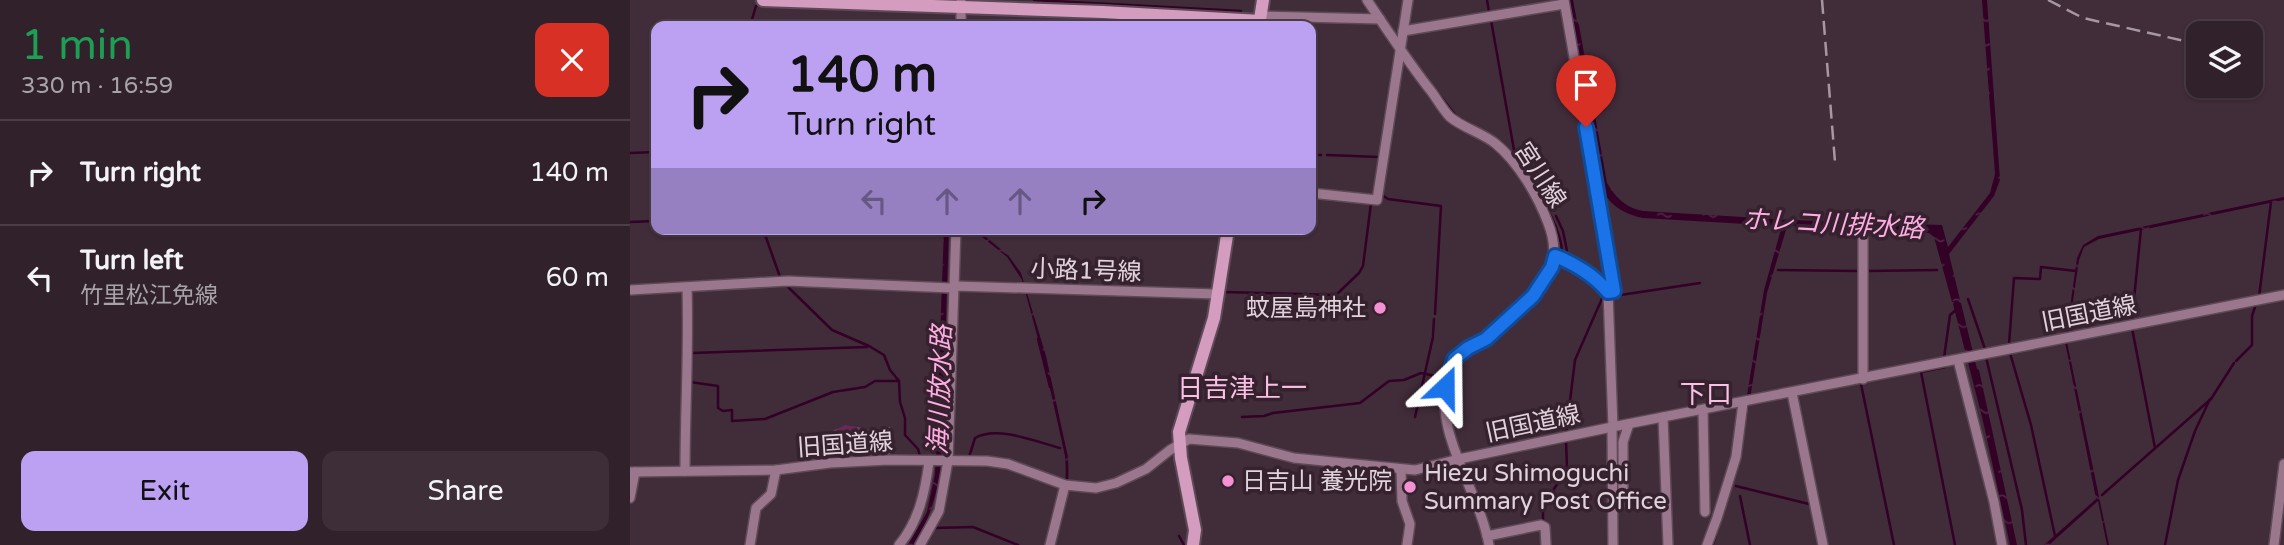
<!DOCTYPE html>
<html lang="en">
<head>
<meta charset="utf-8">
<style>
	:root { --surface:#31212b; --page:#3d2e37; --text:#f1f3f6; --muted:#a8a3a9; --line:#4c3e47; --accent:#bca0f2 }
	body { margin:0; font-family:"Varela Round","Noto Sans JP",sans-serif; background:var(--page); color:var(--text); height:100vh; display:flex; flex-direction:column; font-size:26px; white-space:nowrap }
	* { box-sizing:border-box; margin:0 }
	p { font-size:23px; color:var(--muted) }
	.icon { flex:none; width:38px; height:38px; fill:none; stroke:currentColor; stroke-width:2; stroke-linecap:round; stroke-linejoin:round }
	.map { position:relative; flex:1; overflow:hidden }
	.panel { display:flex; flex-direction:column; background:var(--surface); width:630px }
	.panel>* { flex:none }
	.hud { position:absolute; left:21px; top:21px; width:665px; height:214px; border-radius:14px; box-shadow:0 2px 5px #0004,0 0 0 2px var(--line); background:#bca0f2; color:#111; overflow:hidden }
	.tools { position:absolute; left:1556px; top:21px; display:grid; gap:14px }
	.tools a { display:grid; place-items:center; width:77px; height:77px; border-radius:14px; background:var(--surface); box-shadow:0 2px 5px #0004,0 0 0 2px var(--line); font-size:35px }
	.pin { position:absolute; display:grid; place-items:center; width:60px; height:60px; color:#fff; margin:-72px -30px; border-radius:50% 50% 50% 0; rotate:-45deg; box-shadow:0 0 7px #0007 }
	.pin .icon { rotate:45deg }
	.me { position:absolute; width:77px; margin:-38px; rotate:23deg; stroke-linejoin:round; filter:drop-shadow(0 0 5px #0008) }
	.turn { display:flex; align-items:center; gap:24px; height:147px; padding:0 21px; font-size:32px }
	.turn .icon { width:91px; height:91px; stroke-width:2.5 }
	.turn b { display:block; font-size:49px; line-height:60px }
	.lanes { display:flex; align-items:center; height:66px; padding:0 21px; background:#0003; justify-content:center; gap:35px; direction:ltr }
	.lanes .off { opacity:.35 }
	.round { display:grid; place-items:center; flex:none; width:74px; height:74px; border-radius:14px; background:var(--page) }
	.headline { display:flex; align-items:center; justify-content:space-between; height:119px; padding:0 21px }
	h1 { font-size:42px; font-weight:600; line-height:52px; color:#1e9e55 }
	.action { display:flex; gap:14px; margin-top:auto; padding:14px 21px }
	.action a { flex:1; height:80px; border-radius:14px; background:var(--accent); color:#111; font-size:28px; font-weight:600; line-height:80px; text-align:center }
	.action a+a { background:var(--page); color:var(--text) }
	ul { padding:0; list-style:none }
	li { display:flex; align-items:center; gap:21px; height:105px; padding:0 21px; border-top:2px solid var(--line) }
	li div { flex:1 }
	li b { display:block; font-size:26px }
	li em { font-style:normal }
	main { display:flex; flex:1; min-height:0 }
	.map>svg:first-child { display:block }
	.cemetery { fill:url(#cemetery-stones) }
	.water { fill:url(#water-ripples) }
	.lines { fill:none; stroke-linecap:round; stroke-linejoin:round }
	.stream { stroke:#330026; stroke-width:2.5 }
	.street-casing { stroke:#5e4a56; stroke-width:12 }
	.secondary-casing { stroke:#5e4a56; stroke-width:16 }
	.street { stroke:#9a778d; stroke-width:9 }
	.secondary { stroke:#d49dc0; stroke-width:12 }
	.rail { stroke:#a797a1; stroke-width:2.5; stroke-dasharray:14 7; stroke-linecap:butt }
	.route-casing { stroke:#114b97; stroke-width:18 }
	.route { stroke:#1a73e8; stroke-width:12 }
	.poi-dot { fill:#f491d3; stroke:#36222f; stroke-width:2.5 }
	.labels { text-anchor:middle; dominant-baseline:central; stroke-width:7; stroke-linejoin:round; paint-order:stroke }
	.street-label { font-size:24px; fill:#e1d3db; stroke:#36222f }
	.poi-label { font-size:24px; fill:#e1d3db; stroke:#36222f; text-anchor:start }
	.water-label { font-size:26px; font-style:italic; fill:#fface2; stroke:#36222f }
	.neighbourhood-label { font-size:26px; fill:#fac0e4; stroke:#36222f }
</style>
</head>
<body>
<main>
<section class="panel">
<div class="headline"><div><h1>1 min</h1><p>330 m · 16:59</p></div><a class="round" style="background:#d93025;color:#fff"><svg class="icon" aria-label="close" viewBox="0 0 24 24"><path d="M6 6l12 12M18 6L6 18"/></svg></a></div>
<ul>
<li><svg class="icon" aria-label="right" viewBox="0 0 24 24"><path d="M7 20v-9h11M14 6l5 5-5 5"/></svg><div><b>Turn right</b></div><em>140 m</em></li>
<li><svg class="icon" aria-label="left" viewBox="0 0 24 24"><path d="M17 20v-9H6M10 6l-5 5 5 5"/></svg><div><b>Turn left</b><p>竹里松江免線</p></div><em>60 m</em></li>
</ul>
<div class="action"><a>Exit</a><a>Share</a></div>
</section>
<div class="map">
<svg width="1654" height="545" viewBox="0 0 1654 545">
	<defs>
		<pattern id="cemetery-stones" width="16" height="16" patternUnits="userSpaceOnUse" patternTransform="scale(1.75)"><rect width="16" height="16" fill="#662a54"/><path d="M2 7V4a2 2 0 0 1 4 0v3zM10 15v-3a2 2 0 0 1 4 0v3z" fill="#7c486c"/></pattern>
		<pattern id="water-ripples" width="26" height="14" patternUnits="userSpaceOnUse" patternTransform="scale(1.75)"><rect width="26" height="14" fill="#330026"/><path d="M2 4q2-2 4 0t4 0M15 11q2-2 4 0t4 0" fill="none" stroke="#502445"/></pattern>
	</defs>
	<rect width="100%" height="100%" fill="#412c39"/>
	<polygon class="cemetery" points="215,425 243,430 260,427 260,455 185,461 182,441"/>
	<g class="water">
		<path d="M937 0H943L947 21 949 25 977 183C986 198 996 208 1013 211L1161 220 1312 225 1318 247 1360 193 1365 174 1352 0H1357L1370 180 1364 196 1319 254 1330 300 1329 302 1331 303 1347 369 1349 370 1387 545H1380L1353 421 1323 304 1324 302H1322L1304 237 1299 233 1162 226 1161 224 1155 228 1150 226 1013 218C993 214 977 204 970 184Z"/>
		<polygon points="1654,197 1654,200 1469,239 1454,247 1449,260 1437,342 1479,545 1477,545 1468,501 1419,545 1414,545 1466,499 1435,342 1447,258 1453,245 1468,236"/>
		<path d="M314 229H319L311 465C307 494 300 520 283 545H278L297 512 305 474Z"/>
		<path d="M346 229 378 255 391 273 416 356 438 457C440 491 435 513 425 545H423C431 513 438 490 435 456L413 357 392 280 377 257 351 236Z"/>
		<polygon points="1151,229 1156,230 1137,293 1109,467 1084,545 1080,545 1115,408 1134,290"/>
	</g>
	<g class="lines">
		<g class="stream">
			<polyline points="404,0 611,11"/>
			<polyline points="857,0 859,12"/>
			<polyline points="861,20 884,150 905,175 924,210"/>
			<polyline points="120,26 126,6"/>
			<polyline points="801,84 826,116 849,129"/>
			<polyline points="0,153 26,152"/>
			<polyline points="681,155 691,155"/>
			<polyline points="697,155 749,157"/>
			<polyline points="752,195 758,199 811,206 805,314"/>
			<polyline points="926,216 933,231 937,251"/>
			<polyline points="0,222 26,221"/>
			<polyline points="133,229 150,277"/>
			<polyline points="1148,270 1228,271"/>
			<polyline points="1237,271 1307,270"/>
			<polyline points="157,286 202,330 239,346 254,355 260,370 269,381 270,402 275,418 275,435 288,449 290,456 295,456"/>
			<polyline points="593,292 706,295 729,273 733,266 741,203"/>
			<polyline points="984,296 1070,283"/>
			<polyline points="1629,297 1641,202"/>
			<polyline points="1338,299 1355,349"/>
			<path d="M896 307C910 299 932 270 932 253 932 236 921 215 913 201"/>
			<polyline points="1502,319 1511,229"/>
			<polyline points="1502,328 1525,448"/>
			<polyline points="803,335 804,319"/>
			<polyline points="408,339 420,387"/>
			<polyline points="1379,344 1384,278 1410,279 1411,267 1446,271"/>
			<polyline points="1380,353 1401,425 1425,536"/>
			<polyline points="1356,357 1392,510 1396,545"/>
			<polyline points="1314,358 1320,315 1327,309"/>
			<polyline points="61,360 62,353 237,347"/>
			<polyline points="1606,361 1622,345 1622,316 1626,304"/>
			<polyline points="1315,365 1315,367 1291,372 1325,545"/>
			<polyline points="60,382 88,386 88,408 93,411 102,410 102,421 135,419 203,392 235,387 245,381 269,381"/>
			<polyline points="1231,384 1264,545"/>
			<polyline points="612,417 634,416 643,413 730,403 759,381 774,380 791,373 815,378"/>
			<polyline points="785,417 803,337"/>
			<polyline points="936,434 945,360 974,294"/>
			<polyline points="829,450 848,496"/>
			<path d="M339 457 345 438C367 425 407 442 430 448"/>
			<polyline points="1106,486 1179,504"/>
			<polyline points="1472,495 1581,399 1604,363"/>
			<polyline points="1110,496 1120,545"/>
			<polyline points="913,521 913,507 937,468 936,441"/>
			<polyline points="304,528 343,527 388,545"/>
			<polyline points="549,536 554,545"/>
			<polyline points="1535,545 1548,480 1565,431 1580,399"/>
		</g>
		<defs>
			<g id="street">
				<path d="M737 0C758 31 778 62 801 91 807 99 813 110 820 117 833 128 853 133 866 144 888 162 908 196 918 223 936 268 909 289 879 317 871 324 862 336 852 342 836 351 825 353 819 372 800 432 849 488 859 545"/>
				<polyline points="934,0 984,286 984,291 978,292"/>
				<polyline points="630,16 750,19"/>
				<polyline points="331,26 331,0"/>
				<polyline points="773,31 934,4"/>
				<polyline points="681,193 747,200 778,0"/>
				<path d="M925 256C944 263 965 276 978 292L983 427"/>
				<polyline points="0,290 158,281 321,288 325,286 587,294"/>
				<polyline points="1328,360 1364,502 1372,545"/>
				<polyline points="1233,379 1233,233"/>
				<polyline points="1162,393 1193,545"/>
				<polyline points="1073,410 1075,512"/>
				<polyline points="1033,417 1038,545"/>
				<polyline points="999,424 993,442 993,500 998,504 1036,504"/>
				<polyline points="982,427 983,545"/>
				<polyline points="771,470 772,501 780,524 777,545"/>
				<path d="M55 471C55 410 59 349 57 288"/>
				<polyline points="0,472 146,470 200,463 259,460 357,461 378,464 435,485 466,488 486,483 516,469 540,450 559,439 608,443 664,458 785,470 829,459 982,427 1654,295"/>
				<polyline points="0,498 5,472"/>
				<polyline points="857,536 911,525 915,527 916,545"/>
				<polyline points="120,545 126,508 141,494 146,470"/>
				<path d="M269 545C289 521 295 492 299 462"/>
				<polyline points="290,545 309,511 318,461 326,229"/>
				<polyline points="420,545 435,485"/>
				<polyline points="1077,545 1087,518 1106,457 1113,403"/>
				<polyline points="1644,545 1654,464"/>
			</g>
			<g id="secondary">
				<polyline points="133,0 473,12 630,21"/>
				<polyline points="629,26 633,0"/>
				<polyline points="563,545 565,530 551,458 549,432 584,318 598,229"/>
			</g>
		</defs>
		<use href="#street" class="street-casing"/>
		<use href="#secondary" class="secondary-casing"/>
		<use href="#street" class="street"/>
		<use href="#secondary" class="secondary"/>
		<g class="rail">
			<polyline points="1192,0 1205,162"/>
			<polyline points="1418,0 1453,18 1568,44"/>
		</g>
	</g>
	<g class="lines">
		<defs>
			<path id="route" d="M815 387 824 359 838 348 856 339 903 296 922 267 925 256C944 263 965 276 978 292L984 291 956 127"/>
		</defs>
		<use href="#route" class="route-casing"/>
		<use href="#route" class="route"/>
	</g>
	<g class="poi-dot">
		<circle cx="750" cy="308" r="7"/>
		<circle cx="598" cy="481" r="7"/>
		<circle cx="780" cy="487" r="7"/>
	</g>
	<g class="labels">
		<g class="street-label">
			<text transform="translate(910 175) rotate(57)">宮川線</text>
			<text transform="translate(456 271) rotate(2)">小路1号線</text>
			<text transform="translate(1459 314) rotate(-11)">旧国道線</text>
			<text transform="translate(903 424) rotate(-12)">旧国道線</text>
			<text transform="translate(215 445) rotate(-4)">旧国道線</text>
		</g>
		<g class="poi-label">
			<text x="736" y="308" text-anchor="end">蚊屋島神社</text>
			<text x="794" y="473">Hiezu Shimoguchi<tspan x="794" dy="28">Summary Post Office</tspan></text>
			<text x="612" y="481">日吉山 養光院</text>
		</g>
		<g class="water-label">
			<text transform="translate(1203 224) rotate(3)">ホレコ川排水路</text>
			<text transform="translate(310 390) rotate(-88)">海川放水路</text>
		</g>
		<g class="neighbourhood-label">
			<text x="612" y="388">日吉津上一</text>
			<text x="1076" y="394">下口</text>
		</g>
	</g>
</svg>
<div class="tools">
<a><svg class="icon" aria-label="layers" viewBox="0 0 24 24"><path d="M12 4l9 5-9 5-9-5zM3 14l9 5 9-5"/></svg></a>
</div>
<div class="pin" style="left:956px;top:127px;background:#d93025"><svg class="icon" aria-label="arrive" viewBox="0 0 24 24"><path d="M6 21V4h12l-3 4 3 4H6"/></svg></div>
<svg class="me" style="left:815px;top:387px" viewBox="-20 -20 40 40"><path d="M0-17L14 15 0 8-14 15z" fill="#1a73e8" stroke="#fff" stroke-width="4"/></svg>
<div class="hud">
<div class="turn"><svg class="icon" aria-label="right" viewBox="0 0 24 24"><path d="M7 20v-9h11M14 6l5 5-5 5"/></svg><div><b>140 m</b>Turn right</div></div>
<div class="lanes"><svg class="icon off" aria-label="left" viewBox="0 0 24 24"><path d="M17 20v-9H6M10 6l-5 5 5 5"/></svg><svg class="icon off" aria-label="ahead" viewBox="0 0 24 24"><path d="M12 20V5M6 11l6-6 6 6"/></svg><svg class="icon off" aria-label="ahead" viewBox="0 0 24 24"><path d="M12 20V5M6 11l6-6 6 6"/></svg><svg class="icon" aria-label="right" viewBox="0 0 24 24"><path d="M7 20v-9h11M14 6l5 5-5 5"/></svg></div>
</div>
</div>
</main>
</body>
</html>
